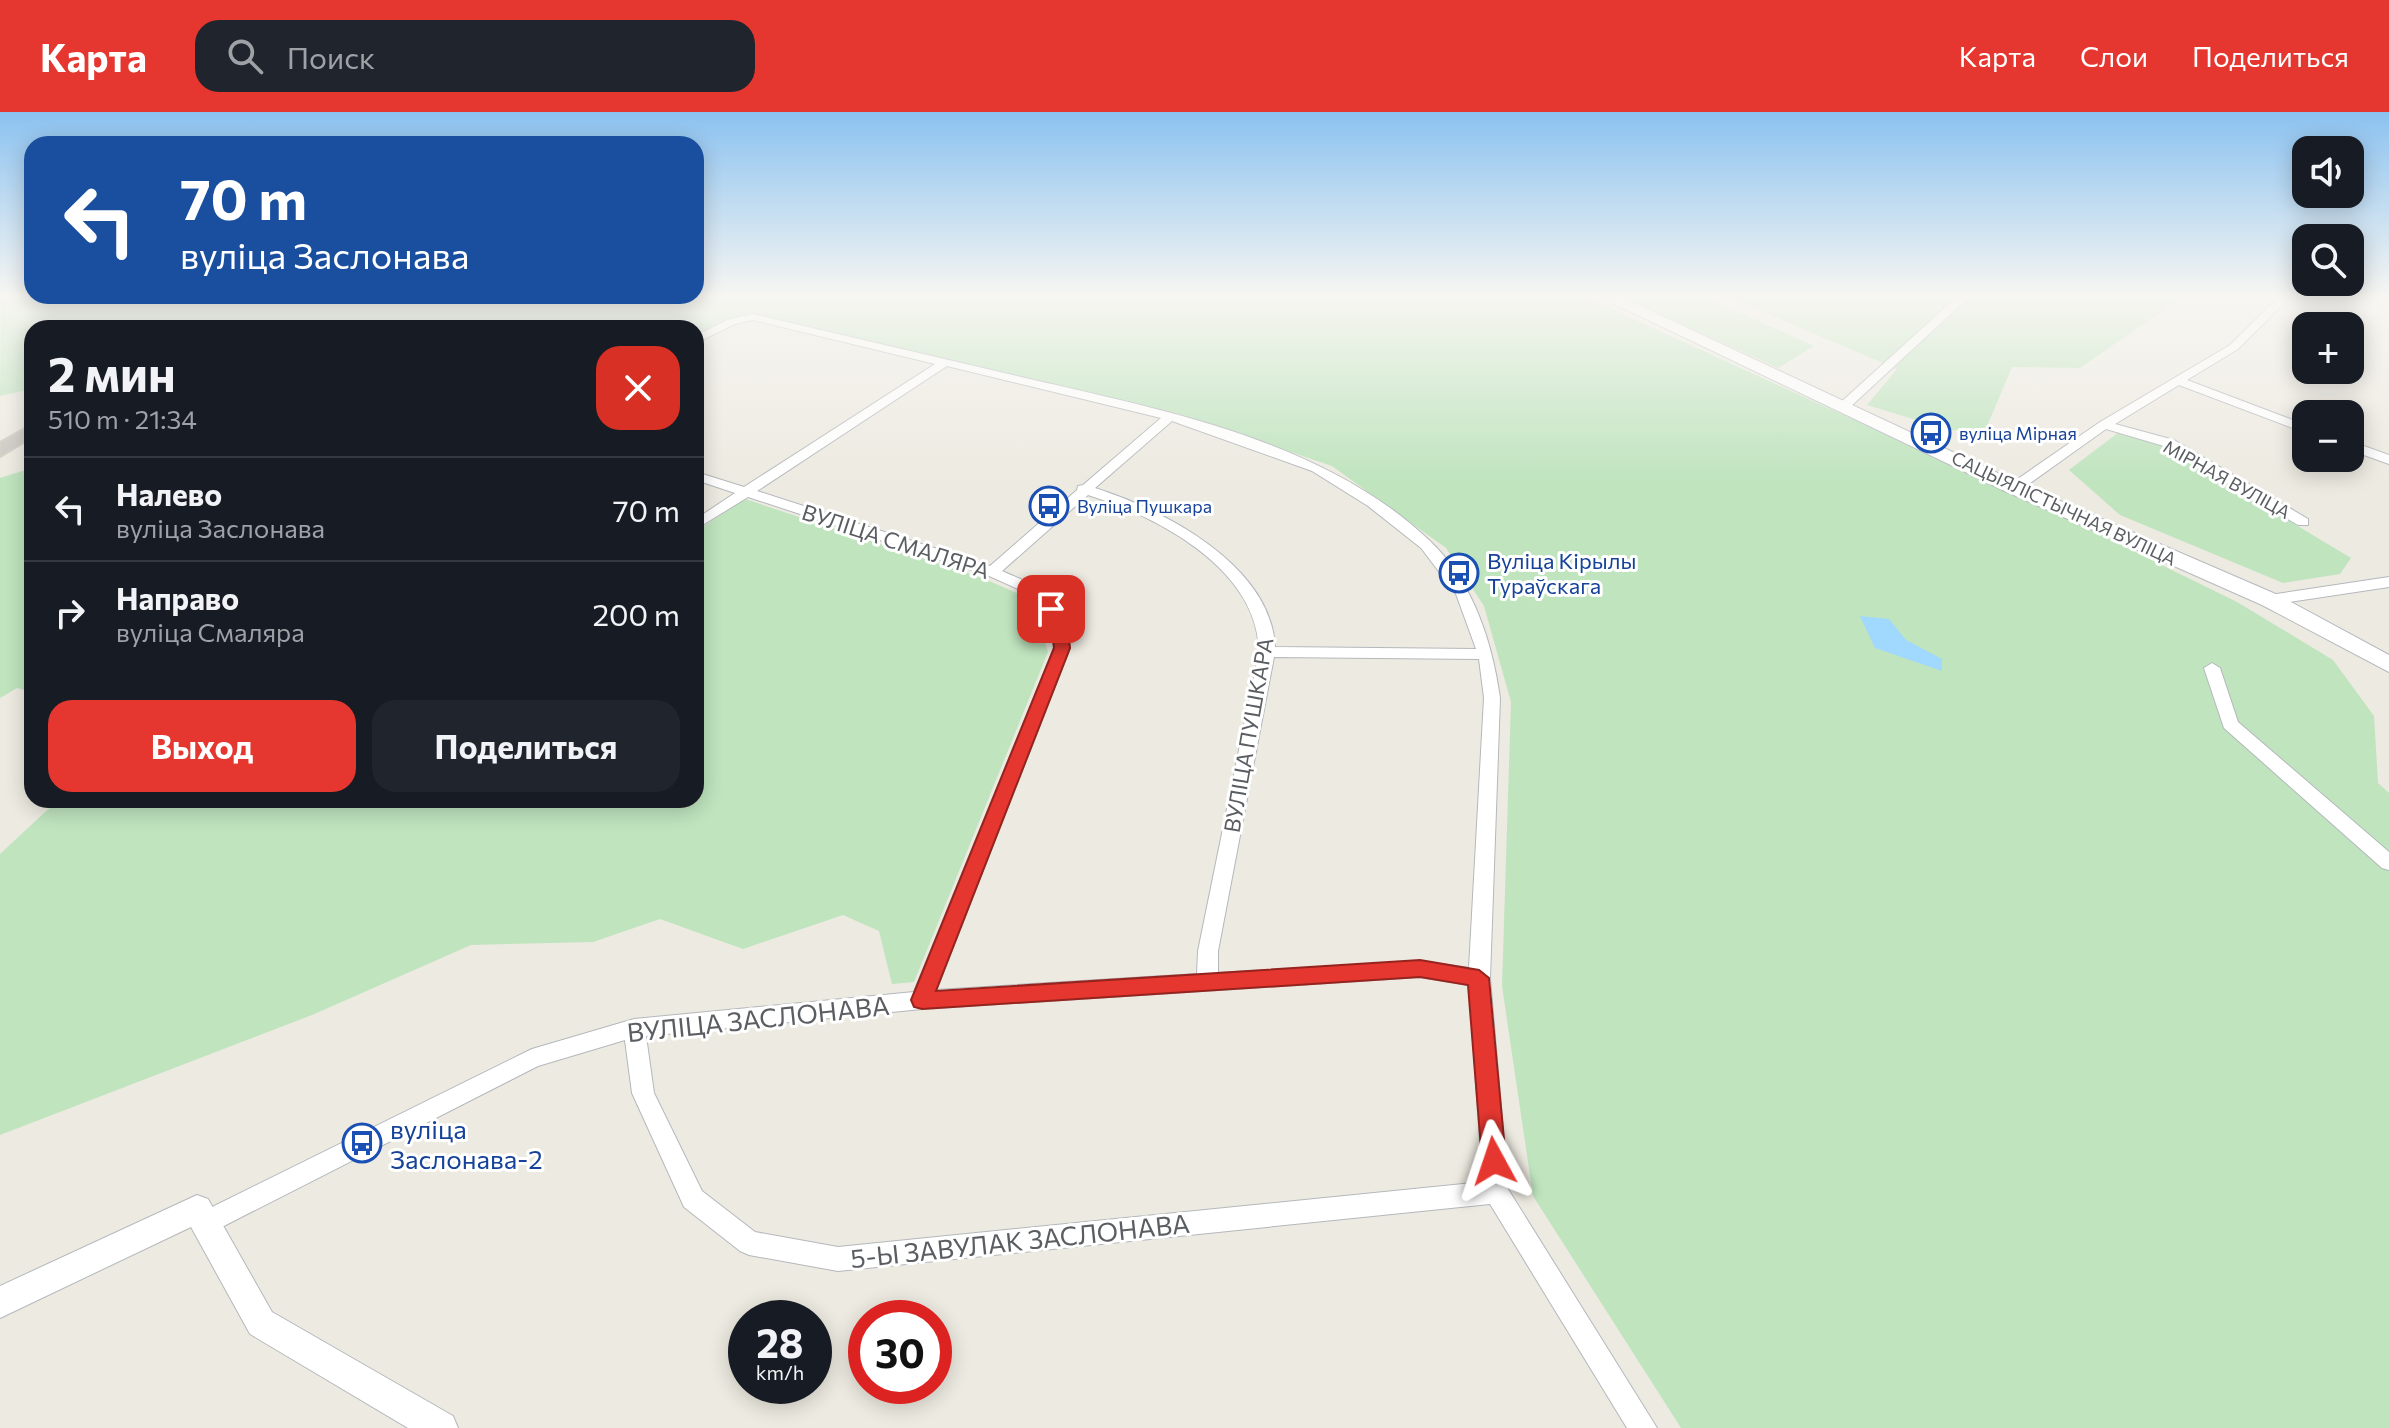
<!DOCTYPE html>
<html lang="ru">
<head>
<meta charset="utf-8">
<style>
	:root { --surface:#171b24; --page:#20242c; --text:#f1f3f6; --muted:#9ea1a6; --line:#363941; --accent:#e5372f }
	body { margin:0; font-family:Commissioner,sans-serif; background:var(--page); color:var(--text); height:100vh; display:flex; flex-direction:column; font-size:30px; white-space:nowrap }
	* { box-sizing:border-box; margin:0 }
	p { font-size:26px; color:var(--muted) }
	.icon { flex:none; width:44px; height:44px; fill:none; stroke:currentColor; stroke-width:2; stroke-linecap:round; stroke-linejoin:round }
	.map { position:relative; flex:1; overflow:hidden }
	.panel { position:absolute; left:24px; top:208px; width:680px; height:488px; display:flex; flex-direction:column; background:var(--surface); border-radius:24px; box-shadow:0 4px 20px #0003 }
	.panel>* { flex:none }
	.top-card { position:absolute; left:24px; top:24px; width:680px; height:168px; border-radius:24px; box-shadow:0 4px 20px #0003; background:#1a4fa0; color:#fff; overflow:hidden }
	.buttons { position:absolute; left:2292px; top:24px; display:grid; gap:16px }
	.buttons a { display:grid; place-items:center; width:72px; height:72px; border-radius:16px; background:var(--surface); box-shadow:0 4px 20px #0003; font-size:40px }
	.speed { position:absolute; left:728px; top:1188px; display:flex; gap:16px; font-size:40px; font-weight:700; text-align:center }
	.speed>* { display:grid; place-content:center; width:104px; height:104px; border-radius:50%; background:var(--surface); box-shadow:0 4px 20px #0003; line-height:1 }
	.speed small { font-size:20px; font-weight:400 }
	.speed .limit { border:12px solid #d22; background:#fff; color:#111 }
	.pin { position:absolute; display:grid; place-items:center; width:68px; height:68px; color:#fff; margin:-34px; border-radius:16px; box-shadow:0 4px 12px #0006 }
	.me { position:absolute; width:88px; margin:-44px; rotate:355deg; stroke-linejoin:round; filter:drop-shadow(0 0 6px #0008) }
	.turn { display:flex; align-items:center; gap:28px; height:168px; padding:0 24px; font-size:36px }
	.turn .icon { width:104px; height:104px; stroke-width:2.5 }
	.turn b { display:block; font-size:56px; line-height:68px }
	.round { display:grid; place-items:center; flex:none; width:84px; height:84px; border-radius:24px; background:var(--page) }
	.head { display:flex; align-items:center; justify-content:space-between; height:136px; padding:0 24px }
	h1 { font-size:48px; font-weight:700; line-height:60px }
	.button { display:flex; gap:16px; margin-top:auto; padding:16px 24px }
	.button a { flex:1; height:92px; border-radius:24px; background:var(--accent); color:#fff; font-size:32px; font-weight:700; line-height:92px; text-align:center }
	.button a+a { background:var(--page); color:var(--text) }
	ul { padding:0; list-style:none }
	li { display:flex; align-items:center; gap:24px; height:104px; padding:0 24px; border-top:2px solid var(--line) }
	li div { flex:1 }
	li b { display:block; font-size:30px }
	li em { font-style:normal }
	header { display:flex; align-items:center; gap:48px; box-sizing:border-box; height:112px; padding:0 40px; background:var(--accent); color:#fff }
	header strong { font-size:38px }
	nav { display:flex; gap:44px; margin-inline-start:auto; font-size:28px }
	.search { width:560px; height:72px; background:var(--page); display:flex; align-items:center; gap:20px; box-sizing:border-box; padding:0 28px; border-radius:24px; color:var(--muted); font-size:30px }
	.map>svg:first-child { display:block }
	.green { fill:#bfe4be }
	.water { fill:#a1d8fd }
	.building { fill:#cac6c1; stroke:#d1cbc0; stroke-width:2 }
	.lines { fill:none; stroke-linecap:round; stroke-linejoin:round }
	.minor-casing { stroke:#b4b8bc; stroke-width:2 }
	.tertiary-casing { stroke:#b4b8bc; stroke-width:2 }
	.secondary-casing { stroke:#b5b9be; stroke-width:2 }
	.minor { fill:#fff; fill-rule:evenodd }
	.tertiary { fill:#fff; fill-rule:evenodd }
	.secondary { fill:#fff; fill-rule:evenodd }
	.route { fill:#e5372f; stroke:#95241f; stroke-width:2 }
	.labels { text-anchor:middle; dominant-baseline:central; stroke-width:6; stroke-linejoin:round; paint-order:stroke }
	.far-transit-label { font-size:18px; fill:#164399; stroke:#fff; text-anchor:start }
	.far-street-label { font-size:18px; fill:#5a5e62; stroke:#fff }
	.street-label { font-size:22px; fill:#5a5e62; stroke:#fff }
	.transit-label { font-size:22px; fill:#164399; stroke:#fff; text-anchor:start }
	.near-street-label { font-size:26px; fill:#5a5e62; stroke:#fff }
	.near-transit-label { font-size:26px; fill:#164399; stroke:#fff; text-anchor:start }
</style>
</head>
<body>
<header>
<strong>Карта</strong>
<div class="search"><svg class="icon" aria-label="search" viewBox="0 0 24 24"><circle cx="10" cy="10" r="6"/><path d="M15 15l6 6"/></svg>Поиск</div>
<nav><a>Карта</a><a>Слои</a><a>Поделиться</a></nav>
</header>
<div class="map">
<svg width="2389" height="1316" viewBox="0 0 2389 1316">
	<rect width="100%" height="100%" fill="#edeae1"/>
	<g class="green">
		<polygon points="1,184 1583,184 2021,384 2237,490 2333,548 2374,604 2378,671 2389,681 2389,1316 1681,1316 1533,1084 1502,874 1511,590 1484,494 1446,436 1332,354 1176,301 754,202 723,208 696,223 696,216 32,216 32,277 0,284"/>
		<polygon points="1621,184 1703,184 1814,234 1778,256"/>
		<polygon points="1726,184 2184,184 2080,256 2012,255 1985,319 1949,318 1867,293 1897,257"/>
		<polygon points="2119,320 2164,334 2351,446 2340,462 2283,471 2120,403 2069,358"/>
		<polygon points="32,356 32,580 17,576 0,586 0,366"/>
		<polygon points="745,387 982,466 1031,487 1048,540 914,870 892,872 879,819 843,803 743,837 660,807 593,830 471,833 312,903 0,1023 0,742 58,688 696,688 696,419"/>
	</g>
	<polygon class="water" points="1860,504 1889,507 1906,528 1942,547 1942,559 1875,536"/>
	<polygon class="building" points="32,312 32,326 0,345 0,330"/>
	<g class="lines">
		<defs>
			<g id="minor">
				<polygon points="1958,184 1970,184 1848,297 1840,297 1840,291"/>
				<polygon points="2280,184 2291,184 2238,237 2187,268 2306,313 2306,321 2179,273 2115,312 2174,328 2308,407 2308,413 2298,413 2164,334 2106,317 2019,379 2009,379 2009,373 2100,310 2230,233"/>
				<path d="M753 202C845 224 938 245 1030 267 1167 299 1325 329 1430 429 1473 470 1492 529 1500 586L1490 866 1508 1077 1657 1316H1627L1490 1092 838 1159 749 1143 740 1139 684 1095 632 981 625 928 538 954 214 1119 205 1123 196 1119 193 1111 196 1103 532 937 634 907 914 880 1054 536 1051 511 1038 486 987 463 748 385 696 417V407L735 381 696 368V360L744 375 935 252 753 208 735 212 696 231V224L727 208ZM947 254 1161 306 1083 373 1078 374 1077 378 990 454 757 379ZM1172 309 1312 359 1368 394 1421 436 1456 482 1476 537 1275 535C1271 453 1164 398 1095 376ZM1088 383C1156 404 1258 456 1259 540L1198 839 1197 862 936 878 1070 536C1063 480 1049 480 1002 459ZM1274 545 1479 547 1484 586 1469 856 1420 849 1218 861V839ZM1420 865 1469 873 1483 1070 838 1135 755 1120 702 1079 654 981 646 924 922 897Z"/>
				<polygon points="2350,329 2389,343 2389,352 2350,338"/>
				<polygon points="2389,465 2389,475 2270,493 2262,488 2270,483"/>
				<polygon points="2212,551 2220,556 2238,610 2389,740 2389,758 2382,756 2224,616 2204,556"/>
			</g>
			<polygon id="tertiary" points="197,1083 208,1087 272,1200 453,1304 458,1316 408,1316 250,1222 191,1115 0,1206 0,1174"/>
			<polygon id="secondary" points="1598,184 1619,184 2021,372 2278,483 2389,543 2389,560 2262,493 2007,380"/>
		</defs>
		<use href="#minor" class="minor-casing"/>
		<use href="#tertiary" class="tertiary-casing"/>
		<use href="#secondary" class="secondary-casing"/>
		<use href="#minor" class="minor"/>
		<use href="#tertiary" class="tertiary"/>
		<use href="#secondary" class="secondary"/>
	</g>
	<linearGradient id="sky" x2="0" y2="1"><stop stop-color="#8bc2f0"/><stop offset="0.5" stop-color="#f7f6f2"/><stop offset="1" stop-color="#f7f6f2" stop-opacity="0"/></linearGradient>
	<rect width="2389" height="368" fill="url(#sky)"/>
	<polygon class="route" points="1051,492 1057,493 1067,511 1070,536 936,879 1420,848 1479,858 1489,866 1506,1049 1502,1057 1494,1060 1485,1057 1482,1049 1468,873 1420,865 922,897 914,895 911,888 1054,536 1051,511 1044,497"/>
	<defs>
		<symbol id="bus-ring" viewBox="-11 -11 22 22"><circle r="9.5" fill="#fff" stroke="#1a4fb4" stroke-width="1.5"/><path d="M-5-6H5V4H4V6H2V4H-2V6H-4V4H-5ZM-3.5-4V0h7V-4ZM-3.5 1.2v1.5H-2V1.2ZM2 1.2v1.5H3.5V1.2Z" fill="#1a4fb4"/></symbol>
	</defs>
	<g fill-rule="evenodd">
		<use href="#bus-ring" x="1909" y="299" width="44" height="44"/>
		<use href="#bus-ring" x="1027" y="372" width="44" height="44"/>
		<use href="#bus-ring" x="1437" y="439" width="44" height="44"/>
		<use href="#bus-ring" x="340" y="1009" width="44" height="44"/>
	</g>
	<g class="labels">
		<g class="far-transit-label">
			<text x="1959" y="321">вуліца Мірная</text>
			<text x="1077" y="394">Вуліца Пушкара</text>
		</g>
		<g class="far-street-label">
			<text transform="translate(2227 367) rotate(29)">МІРНАЯ ВУЛІЦА</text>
			<text transform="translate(2064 396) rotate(25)">САЦЫЯЛІСТЫЧНАЯ ВУЛІЦА</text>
		</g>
		<g class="street-label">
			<text transform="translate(896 429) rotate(18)">ВУЛІЦА СМАЛЯРА</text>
			<text transform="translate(1248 623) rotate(-80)">ВУЛІЦА ПУШКАРА</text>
		</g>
		<g class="transit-label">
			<text x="1487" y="448">Вуліца Кірылы<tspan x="1487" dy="25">Тураўскага</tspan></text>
		</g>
		<g class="near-street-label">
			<text transform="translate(758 906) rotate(-6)">ВУЛІЦА ЗАСЛОНАВА</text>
			<text transform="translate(1020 1128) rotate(-6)">5-Ы ЗАВУЛАК ЗАСЛОНАВА</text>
		</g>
		<g class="near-transit-label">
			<text x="390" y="1016">вуліца<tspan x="390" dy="30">Заслонава-2</tspan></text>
		</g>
	</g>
</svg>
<div class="buttons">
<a><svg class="icon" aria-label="sound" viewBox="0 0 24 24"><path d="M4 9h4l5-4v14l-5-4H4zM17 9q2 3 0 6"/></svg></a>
<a><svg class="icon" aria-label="search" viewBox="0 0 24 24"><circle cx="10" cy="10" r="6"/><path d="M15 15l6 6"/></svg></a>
<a>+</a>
<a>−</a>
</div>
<div class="speed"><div>28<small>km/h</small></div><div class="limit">30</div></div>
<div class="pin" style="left:1051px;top:497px;background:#d93025"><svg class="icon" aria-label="arrive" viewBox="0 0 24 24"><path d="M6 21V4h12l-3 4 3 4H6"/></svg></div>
<svg class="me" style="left:1494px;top:1049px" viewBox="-20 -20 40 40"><path d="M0-17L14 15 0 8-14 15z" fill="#e5372f" stroke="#fff" stroke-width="4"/></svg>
<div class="top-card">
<div class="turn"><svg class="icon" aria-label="left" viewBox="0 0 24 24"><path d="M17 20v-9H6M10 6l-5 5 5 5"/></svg><div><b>70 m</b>вуліца Заслонава</div></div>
</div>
<section class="panel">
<div class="head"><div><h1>2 мин</h1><p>510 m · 21:34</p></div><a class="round" style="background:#d93025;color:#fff"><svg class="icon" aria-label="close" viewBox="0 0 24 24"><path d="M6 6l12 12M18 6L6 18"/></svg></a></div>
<ul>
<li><svg class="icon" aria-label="left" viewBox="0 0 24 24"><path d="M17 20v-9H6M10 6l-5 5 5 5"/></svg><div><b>Налево</b><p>вуліца Заслонава</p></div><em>70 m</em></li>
<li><svg class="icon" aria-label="right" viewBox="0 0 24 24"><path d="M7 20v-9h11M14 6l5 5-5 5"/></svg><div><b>Направо</b><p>вуліца Смаляра</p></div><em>200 m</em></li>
</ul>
<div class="button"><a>Выход</a><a>Поделиться</a></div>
</section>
</div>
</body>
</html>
